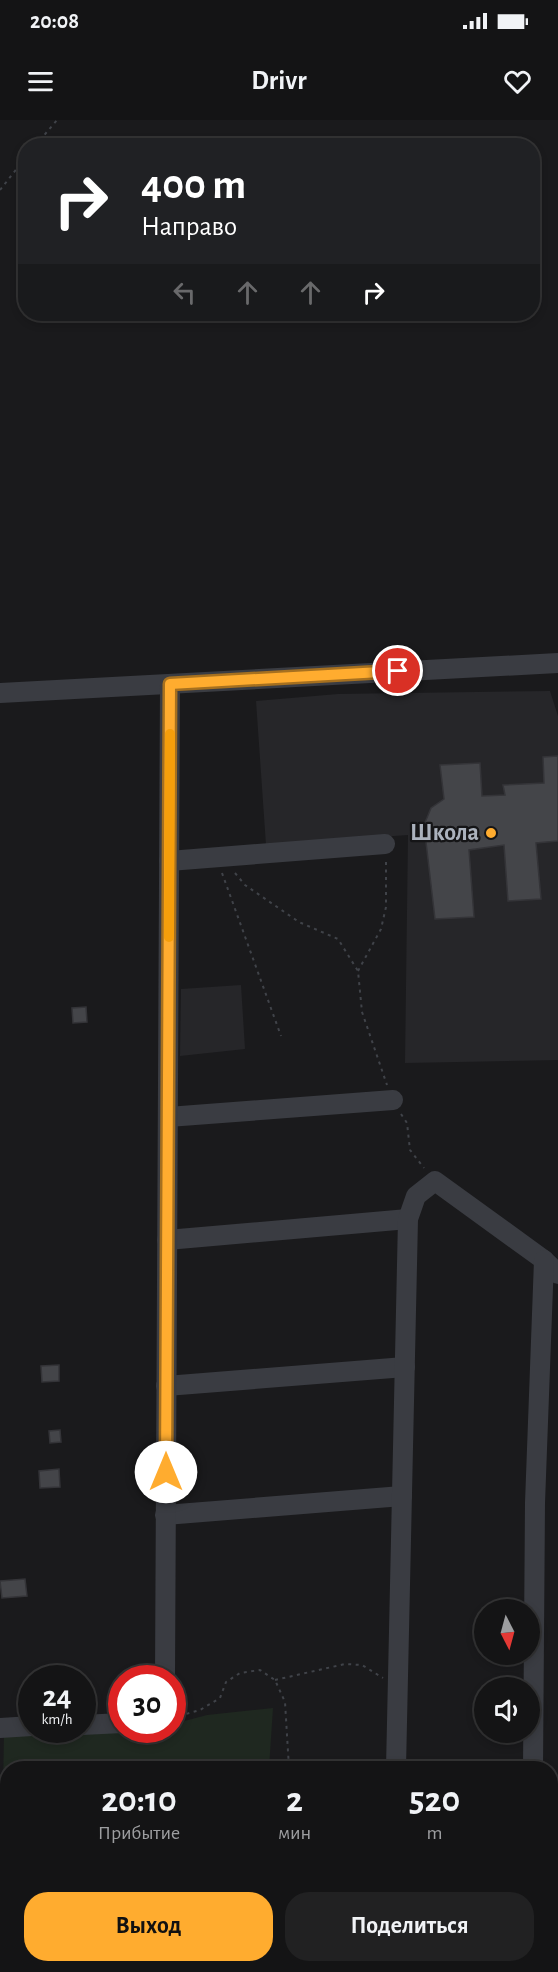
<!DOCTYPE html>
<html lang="ru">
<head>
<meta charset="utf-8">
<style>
	:root { --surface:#141415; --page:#212122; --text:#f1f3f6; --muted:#9d9ea0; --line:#333334; --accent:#ffac2f }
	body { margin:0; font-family:"Alegreya Sans",sans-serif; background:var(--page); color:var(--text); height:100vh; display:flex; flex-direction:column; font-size:22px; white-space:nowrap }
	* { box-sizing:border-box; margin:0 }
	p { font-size:20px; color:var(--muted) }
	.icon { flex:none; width:33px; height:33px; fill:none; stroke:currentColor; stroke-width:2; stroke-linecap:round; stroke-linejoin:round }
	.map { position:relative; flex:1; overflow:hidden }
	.details { position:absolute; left:0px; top:1641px; width:558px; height:212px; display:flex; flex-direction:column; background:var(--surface); border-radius:24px 24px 0 0; box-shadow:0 3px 9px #0003,0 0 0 2px var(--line) }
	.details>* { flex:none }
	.top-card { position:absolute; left:18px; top:18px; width:522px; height:183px; border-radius:24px; box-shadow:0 3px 9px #0003,0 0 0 2px var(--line); background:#202124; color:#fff; overflow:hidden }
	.needle { width:39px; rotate:174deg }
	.fabs { position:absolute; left:474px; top:1479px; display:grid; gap:12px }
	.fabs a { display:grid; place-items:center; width:66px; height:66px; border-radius:50%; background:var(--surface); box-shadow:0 3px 9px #0003,0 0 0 2px var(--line); font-size:30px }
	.speed { position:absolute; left:18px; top:1545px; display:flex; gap:12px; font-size:30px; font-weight:700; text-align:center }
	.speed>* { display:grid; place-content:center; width:78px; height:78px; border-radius:50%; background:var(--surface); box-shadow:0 3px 9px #0003,0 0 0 2px var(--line); line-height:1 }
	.speed small { font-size:15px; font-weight:400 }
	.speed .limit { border:9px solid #d22; background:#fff; color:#111 }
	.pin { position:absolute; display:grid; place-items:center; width:51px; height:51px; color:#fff; margin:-26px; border:3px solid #fff; border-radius:50%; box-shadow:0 2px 6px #0007 }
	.me { position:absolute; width:66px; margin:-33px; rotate:0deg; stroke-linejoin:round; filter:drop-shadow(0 0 4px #0008) }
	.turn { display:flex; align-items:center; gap:21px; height:126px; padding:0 24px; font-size:27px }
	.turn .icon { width:78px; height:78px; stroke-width:2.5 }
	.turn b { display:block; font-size:42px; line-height:51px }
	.lanes { display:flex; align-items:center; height:57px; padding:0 24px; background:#0003; justify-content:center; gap:30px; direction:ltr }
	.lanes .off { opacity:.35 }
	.eta { display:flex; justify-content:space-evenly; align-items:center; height:102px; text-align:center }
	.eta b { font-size:36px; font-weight:700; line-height:42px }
	.button { display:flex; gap:12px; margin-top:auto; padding:12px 24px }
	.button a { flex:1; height:69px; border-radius:24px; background:var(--accent); color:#111; font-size:24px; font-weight:700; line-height:69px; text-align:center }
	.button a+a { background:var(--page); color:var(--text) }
	.status { display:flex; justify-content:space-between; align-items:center; height:42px; padding:0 30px; background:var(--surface); direction:ltr }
	.status svg { height:16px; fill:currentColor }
	header { display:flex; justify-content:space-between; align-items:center; height:78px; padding:0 24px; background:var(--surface); font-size:27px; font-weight:700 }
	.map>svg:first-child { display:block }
	.built { fill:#262629 }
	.green { fill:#1f2820 }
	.building { fill:#444549; stroke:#343438; stroke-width:1.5 }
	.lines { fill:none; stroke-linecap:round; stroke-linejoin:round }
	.path { stroke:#404349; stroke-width:2; stroke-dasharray:3 4.5; stroke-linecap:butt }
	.minor { stroke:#3a3c42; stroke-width:20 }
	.route-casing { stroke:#a6701f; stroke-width:15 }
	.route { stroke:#ffac2f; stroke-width:10 }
	.slow { stroke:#f59e0b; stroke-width:10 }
	.poi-dot { fill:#ffac2f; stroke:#151517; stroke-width:2 }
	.labels { text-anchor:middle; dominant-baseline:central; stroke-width:4.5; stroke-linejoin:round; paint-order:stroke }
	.poi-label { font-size:24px; font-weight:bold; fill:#abb2bd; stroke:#151517; text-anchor:end }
</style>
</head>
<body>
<div class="status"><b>20:08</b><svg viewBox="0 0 49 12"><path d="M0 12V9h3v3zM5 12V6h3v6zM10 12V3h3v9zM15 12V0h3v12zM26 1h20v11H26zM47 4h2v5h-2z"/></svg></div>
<header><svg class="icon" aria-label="menu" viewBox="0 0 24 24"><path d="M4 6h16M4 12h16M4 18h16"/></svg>Drivr<svg class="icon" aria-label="heart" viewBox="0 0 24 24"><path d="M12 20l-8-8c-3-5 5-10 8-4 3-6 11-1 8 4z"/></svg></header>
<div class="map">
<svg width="558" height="1852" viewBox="0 0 558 1852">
	<rect width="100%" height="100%" fill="#1a1a1c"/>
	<g class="built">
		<polygon points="550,571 558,596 558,940 405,943 408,715 266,725 256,581 338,574"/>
		<polygon points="241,865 245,929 180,936 181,869"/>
	</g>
	<polygon class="green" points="273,1588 269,1648 8,1648 8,1845 259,1845 258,1852 0,1852 4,1611 100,1612 127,1610 172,1610 173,1604 207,1595"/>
	<g class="building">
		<polygon points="558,636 558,721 536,723 541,779 508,781 504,725 469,730 474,797 435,799 424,705 431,688 444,679 440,645 480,643 482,676 505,675 503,665 544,663 543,637"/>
		<polygon points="86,887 87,902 73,903 72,888"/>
		<polygon points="59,1245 59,1261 42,1262 41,1246"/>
		<polygon points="60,1310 61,1322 50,1323 49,1311"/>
		<polygon points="59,1349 60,1367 40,1368 39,1351"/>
		<polygon points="25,1459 27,1476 2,1478 0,1461"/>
	</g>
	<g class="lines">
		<g class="path">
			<polyline points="35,26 57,0"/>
			<polyline points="0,70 26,37"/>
			<polyline points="222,753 281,916"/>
			<polyline points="235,753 245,765 299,802 338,819 358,851 362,892 387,965"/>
			<polyline points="358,851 381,809 386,787 386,741"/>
			<polyline points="401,994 407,1003 410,1030 424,1048"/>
			<polyline points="275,1560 345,1544 362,1545 383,1558"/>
			<polyline points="172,1598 200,1590 220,1578 226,1562 240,1553 260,1550 275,1560 285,1582 289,1648"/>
			<polyline points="350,1852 350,1845"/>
		</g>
		<g class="minor">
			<polyline points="0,573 558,543"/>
			<polyline points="169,741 385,724"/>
			<polyline points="168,997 393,980"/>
			<polyline points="167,1120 408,1099"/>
			<polyline points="166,1266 405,1247"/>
			<polyline points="165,1395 402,1376"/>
			<polyline points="165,1558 170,564"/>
			<polyline points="82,1605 122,1603"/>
			<polyline points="0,1608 32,1606"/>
			<polyline points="396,1648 408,1099 416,1076 435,1061 544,1140 558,1154"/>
			<polyline points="533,1648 535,1383 544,1140"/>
			<polyline points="392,1852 392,1845"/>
		</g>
	</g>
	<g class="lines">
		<defs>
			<polyline id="route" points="166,1352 170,564 398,551"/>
		</defs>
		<use href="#route" class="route-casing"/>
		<use href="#route" class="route"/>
		<polyline class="slow" points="169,817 170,614"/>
	</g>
	<circle class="poi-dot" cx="491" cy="713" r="6"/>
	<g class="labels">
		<g class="poi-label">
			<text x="479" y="713">Школа</text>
		</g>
	</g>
</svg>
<div class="fabs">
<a><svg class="needle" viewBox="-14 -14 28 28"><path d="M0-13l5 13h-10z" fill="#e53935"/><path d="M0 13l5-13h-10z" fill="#9d9ea0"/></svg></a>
<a><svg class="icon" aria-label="sound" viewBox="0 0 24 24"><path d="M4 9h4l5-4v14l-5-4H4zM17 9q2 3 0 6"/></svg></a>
</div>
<div class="speed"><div>24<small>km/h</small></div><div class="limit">30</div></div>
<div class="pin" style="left:398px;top:551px;background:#d93025"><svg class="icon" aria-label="arrive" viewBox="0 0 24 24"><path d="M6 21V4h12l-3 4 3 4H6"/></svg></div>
<svg class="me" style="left:166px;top:1352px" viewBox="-20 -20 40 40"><circle r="19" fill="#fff"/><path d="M0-13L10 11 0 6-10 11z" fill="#ffac2f"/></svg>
<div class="top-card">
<div class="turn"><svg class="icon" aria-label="right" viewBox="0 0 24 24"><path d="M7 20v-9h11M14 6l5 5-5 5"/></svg><div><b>400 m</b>Направо</div></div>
<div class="lanes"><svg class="icon off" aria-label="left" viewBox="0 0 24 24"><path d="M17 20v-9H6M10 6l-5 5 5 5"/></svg><svg class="icon off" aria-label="ahead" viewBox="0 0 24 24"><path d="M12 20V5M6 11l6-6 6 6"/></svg><svg class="icon off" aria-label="ahead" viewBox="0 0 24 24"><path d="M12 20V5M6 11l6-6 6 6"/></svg><svg class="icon" aria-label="right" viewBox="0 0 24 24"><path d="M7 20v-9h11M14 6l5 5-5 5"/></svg></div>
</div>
<section class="details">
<div class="eta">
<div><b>20:10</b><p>Прибытие</p></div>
<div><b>2</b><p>мин</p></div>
<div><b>520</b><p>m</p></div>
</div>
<div class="button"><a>Выход</a><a>Поделиться</a></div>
</section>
</div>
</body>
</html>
